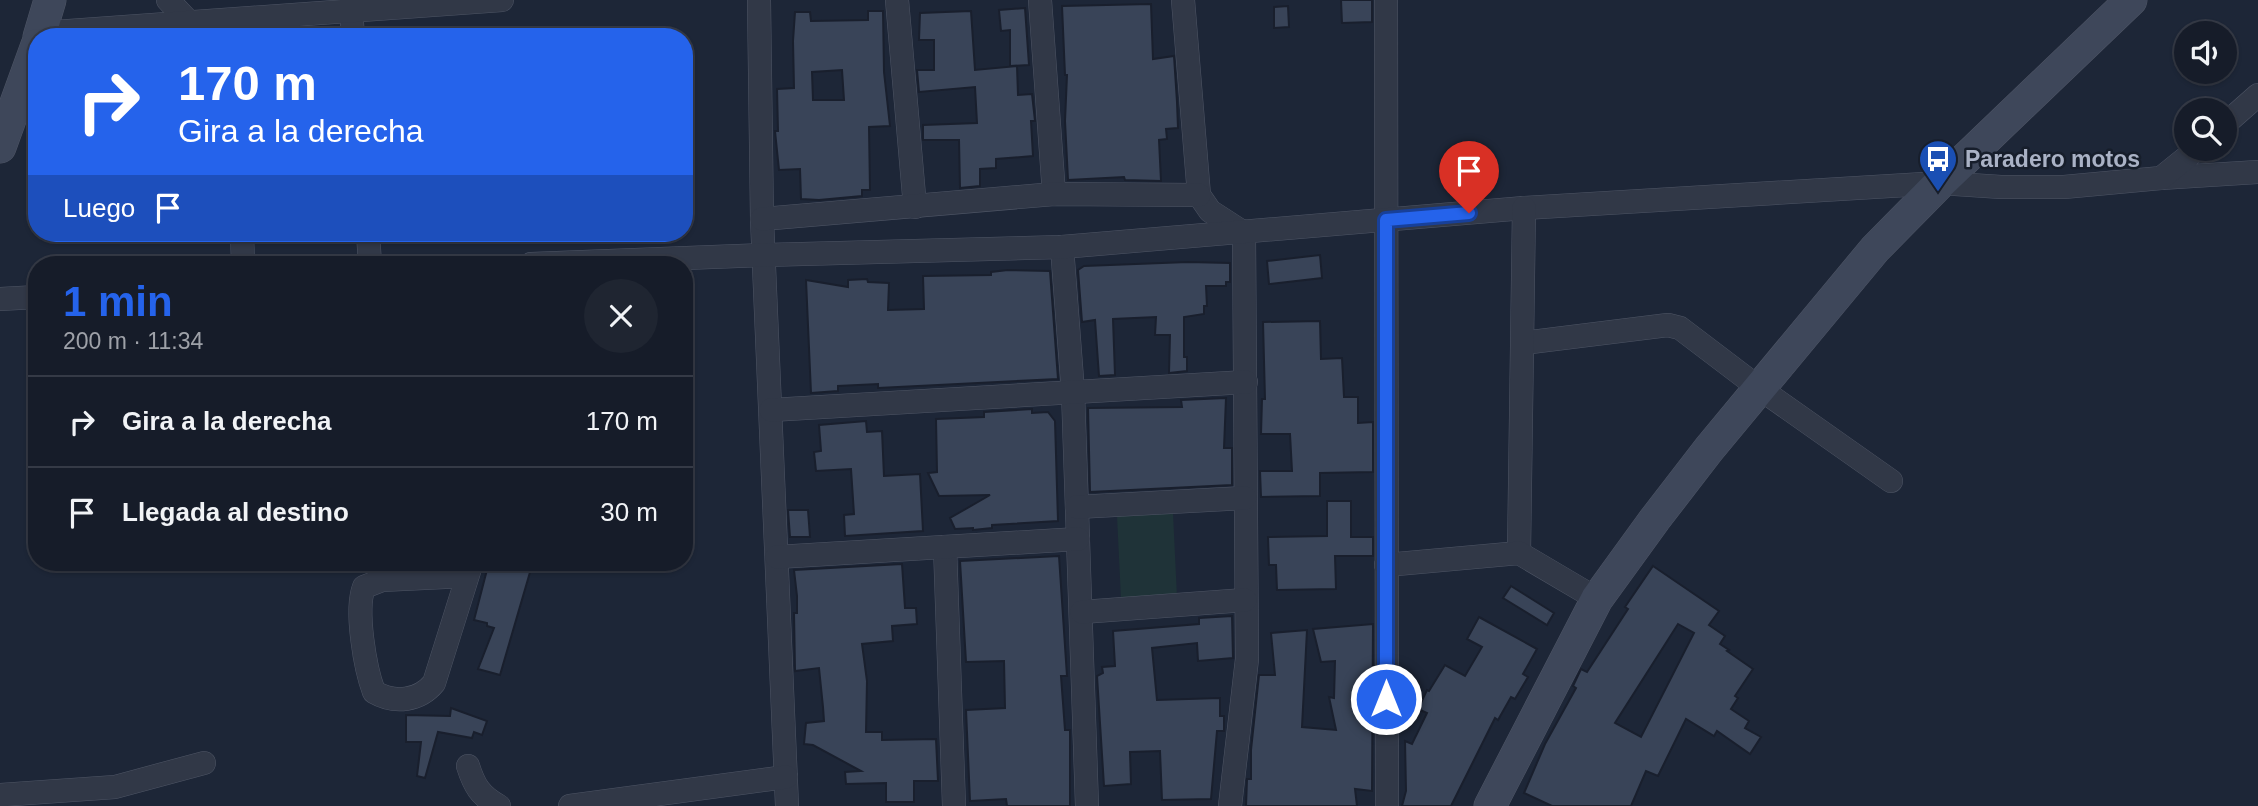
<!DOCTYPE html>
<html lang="es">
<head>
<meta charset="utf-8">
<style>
	:root { --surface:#161c29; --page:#1f2531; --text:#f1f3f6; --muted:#9ea1a8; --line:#353a46; --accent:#2563eb }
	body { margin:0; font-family:Helvetica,sans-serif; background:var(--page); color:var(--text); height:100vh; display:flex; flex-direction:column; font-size:26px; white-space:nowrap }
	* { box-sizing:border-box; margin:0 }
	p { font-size:23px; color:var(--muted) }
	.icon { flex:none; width:38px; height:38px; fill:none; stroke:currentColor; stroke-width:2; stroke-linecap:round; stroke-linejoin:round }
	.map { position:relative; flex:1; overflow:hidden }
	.details { position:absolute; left:28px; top:256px; width:665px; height:315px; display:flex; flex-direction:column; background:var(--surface); border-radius:28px; box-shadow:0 2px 5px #0004,0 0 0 2px var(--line) }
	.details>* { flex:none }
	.top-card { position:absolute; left:28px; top:28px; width:665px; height:214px; border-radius:28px; box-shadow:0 2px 5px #0004,0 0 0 2px var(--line); background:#2563eb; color:#fff; overflow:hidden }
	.tools { position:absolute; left:2174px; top:21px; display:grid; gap:14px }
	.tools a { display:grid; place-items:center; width:63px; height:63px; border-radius:50%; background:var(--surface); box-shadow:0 2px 5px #0004,0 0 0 2px var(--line); font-size:35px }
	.pin { position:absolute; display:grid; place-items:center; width:60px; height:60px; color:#fff; margin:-72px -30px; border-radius:50% 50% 50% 0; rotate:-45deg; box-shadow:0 0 7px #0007 }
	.pin .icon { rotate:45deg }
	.me { position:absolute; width:77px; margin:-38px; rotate:0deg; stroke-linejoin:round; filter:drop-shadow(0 0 5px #0008) }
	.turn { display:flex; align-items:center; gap:24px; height:147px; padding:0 35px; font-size:32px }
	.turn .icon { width:91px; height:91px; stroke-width:2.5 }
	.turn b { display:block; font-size:49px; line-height:60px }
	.then { display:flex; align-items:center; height:66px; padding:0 35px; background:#0003; gap:14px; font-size:26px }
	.round { display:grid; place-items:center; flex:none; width:74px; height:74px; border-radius:37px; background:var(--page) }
	.summary { display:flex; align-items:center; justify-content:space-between; height:119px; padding:0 35px }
	h1 { font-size:42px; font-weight:800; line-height:52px; color:var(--accent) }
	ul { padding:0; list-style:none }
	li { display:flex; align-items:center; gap:21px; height:91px; padding:0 35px; border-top:2px solid var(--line) }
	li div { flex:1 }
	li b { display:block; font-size:26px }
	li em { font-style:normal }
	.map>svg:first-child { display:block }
	.green { fill:#1f3338 }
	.building { fill:#394458; stroke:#191f2d; stroke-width:2; fill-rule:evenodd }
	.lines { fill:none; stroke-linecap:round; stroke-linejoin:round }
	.street-casing { stroke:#4e5565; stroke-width:24 }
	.secondary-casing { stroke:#4e5565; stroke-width:33 }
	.street { stroke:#313847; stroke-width:23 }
	.secondary { stroke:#3e475a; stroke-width:32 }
	.route-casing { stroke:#184099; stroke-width:18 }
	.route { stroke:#2563eb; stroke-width:12 }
	.labels { text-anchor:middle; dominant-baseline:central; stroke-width:5; stroke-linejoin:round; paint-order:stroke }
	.poi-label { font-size:23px; font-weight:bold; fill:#aab2c5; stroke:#171e2b; text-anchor:start }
</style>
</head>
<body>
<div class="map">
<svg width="2258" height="806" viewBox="0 0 2258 806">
	<rect width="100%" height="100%" fill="#1d2637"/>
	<polygon class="green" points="1173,513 1177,597 1121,599 1117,516"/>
	<g class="building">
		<polygon points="1341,0 1372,0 1372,22 1342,23"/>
		<polygon points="1151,4 1153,59 1174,56 1177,102 1178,128 1166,129 1167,139 1159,140 1161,181 1125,180 1124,177 1068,180 1065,121 1067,75 1065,75 1062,6"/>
		<polygon points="1288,6 1289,27 1274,28 1274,7"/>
		<polygon points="1025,8 1029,65 1010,66 1010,30 1001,31 999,10"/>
		<path d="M868 11H883L884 72 890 126 869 127 870 190H862V196L819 200 801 199 800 169 779 170 775 131H778L777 89 794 88 793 41 795 12H810L811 21 868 20ZM842 70 844 100H813L812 72Z"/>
		<polygon points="971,11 975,70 1017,66 1018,95 1032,94 1035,121 1031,121 1033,156 996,159 996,168 980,169 980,186 960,188 959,140 923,140 923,125 977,123 975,87 919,92 917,70 934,70 934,40 919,40 920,13"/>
		<polygon points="1320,255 1322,278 1269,284 1267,261"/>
		<polygon points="1188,262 1230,263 1230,282 1226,282 1226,286 1206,286 1207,306 1204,306 1204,314 1184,317 1184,357 1187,357 1187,371 1169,373 1170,335 1155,335 1156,317 1113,319 1115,375 1099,376 1095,320 1082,322 1078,270 1084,266"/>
		<polygon points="1008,270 1050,271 1058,379 878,388 878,384 838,386 838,391 811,393 806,280 848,287 848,280 867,279 868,282 889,283 888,310 924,309 923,276 991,275 991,272"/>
		<polygon points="1320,321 1321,359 1342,358 1344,397 1358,397 1358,423 1373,422 1373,472 1320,473 1320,496 1261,497 1260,471 1292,471 1290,434 1261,434 1262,399 1265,399 1263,322"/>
		<polygon points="1226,398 1224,448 1232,448 1232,485 1090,492 1088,408 1182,407 1181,400"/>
		<polygon points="1032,409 1032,413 1048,412 1055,421 1058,521 992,525 992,528 973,530 973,528 955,529 950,518 990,495 939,496 928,473 937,472 936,419 984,417 984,412"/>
		<polygon points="866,421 867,432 882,431 884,476 920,474 923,531 845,536 844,515 854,514 851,469 816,471 814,452 821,451 819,425"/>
		<polygon points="1327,501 1351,501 1351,537 1373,537 1373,556 1335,556 1336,589 1277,590 1276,565 1269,565 1268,537 1327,536"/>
		<polygon points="788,510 808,510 810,537 790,537"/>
		<polygon points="1059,556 1067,676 1061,676 1065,730 1070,730 1070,806 1007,806 1006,799 970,801 966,710 1005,708 1004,661 966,662 960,561"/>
		<polygon points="489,562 533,562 500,675 478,669 494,628 487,626 487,623 474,620"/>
		<polygon points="902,564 905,608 916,608 917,624 892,626 893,641 862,644 867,681 866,732 882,732 882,740 936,739 938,781 914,781 914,802 886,802 886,783 846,784 845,772 861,771 813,745 804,744 806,723 824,721 823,707 819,668 795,671 794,613 797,613 797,596 794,570"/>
		<path d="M1653 566 1719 611 1709 625 1725 636 1720 644 1729 650 1727 651 1753 669 1735 696 1738 698 1731 709 1749 721 1745 728 1761 737 1750 754 1717 731 1714 736 1686 719 1658 776 1646 771 1631 806H1552L1524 793 1545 744 1576 688 1573 686 1581 669 1587 672 1628 609 1625 607ZM1678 624 1694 633 1641 737 1615 723Z"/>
		<polygon points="1511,586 1554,613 1547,625 1503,598"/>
		<polygon points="1232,616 1233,658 1198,661 1197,643 1152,648 1157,700 1220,698 1220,716 1224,716 1224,731 1217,731 1211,799 1162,800 1160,751 1130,752 1131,784 1104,786 1097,676 1103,673 1102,667 1115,666 1113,631 1199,624 1199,618"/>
		<polygon points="1479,617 1537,649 1523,674 1528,677 1515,699 1511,697 1498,720 1495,718 1451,806 1402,806 1406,791 1405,741 1412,744 1427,713 1418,709 1427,690 1429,691 1445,665 1465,676 1482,647 1467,639"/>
		<polygon points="1373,624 1372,791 1355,789 1357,806 1246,806 1247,779 1251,779 1251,750 1259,675 1275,675 1271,633 1307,630 1302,727 1336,730 1329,697 1334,698 1335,661 1321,662 1313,629"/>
		<polygon points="451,708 487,721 482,735 474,732 472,738 438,732 425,778 417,776 421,742 406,742 406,715 450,716"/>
	</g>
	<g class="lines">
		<defs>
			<g id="street">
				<polyline points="168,0 188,21"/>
				<polyline points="759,0 762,219 787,806"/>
				<polyline points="897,0 915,207"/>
				<polyline points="1040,0 1054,194"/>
				<polyline points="1183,0 1199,195 1210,211 1244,233 1247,659 1230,806"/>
				<polyline points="1386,0 1387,806"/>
				<polyline points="351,9 353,37"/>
				<polyline points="41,33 502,0"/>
				<polyline points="2224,125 2258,95"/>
				<polyline points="2161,178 2258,172"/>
				<polyline points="762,219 1054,194 1199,195"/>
				<polyline points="242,233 243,264"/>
				<polyline points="368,233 370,264"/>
				<polyline points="1062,247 1073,392 1087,806"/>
				<polyline points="531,264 765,255 1062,247 1524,208 1940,183 2001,187 2064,187 2161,178 2197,149"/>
				<polyline points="0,299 37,297"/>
				<polyline points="1523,343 1668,325 1680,328 1759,388 1891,481"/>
				<polyline points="771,410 1246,382"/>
				<polyline points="1077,507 1245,498"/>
				<polyline points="945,547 954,806"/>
				<polyline points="1519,553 1524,208"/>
				<polyline points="777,557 1078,539"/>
				<polyline points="1386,565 1519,553 1597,599"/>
				<path d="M466 576 382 580 364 587C355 610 365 668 374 692 395 704 419 701 434 683L472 562"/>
				<polyline points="1082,612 1245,600"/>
				<path d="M468 766C474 785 480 796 499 806"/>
				<polyline points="0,795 115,787 204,763"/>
				<polyline points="570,806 786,777"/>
			</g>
			<g id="secondary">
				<polyline points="39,37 50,0"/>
				<polyline points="0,147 37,45"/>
				<polyline points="1490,806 1597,599 1655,519 1709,449 1875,249 1940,183 2131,0"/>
			</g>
		</defs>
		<use href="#street" class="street-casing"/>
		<use href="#secondary" class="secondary-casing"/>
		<use href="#street" class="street"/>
		<use href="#secondary" class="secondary"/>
	</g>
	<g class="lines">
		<defs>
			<polyline id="route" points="1386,699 1386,220 1469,213"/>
		</defs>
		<use href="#route" class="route-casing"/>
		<use href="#route" class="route"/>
	</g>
	<defs>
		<symbol id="bus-pin" viewBox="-11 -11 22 30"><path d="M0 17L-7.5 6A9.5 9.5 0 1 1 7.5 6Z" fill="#1a4fb4" stroke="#171e2b"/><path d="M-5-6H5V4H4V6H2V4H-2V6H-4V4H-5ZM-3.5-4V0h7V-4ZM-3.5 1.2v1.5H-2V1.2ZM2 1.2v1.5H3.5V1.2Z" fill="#fff"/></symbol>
	</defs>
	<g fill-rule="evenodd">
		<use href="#bus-pin" x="1916" y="137" width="44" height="60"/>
	</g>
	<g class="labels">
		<g class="poi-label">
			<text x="1965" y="159">Paradero motos</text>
		</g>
	</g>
</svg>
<div class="tools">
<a><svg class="icon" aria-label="sound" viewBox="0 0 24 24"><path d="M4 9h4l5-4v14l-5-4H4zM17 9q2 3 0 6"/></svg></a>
<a><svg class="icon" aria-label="search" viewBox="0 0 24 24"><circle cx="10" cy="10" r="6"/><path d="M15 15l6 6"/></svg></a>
</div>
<div class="pin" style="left:1469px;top:213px;background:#d93025"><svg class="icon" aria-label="arrive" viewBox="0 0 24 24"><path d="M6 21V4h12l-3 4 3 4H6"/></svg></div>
<svg class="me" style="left:1386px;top:699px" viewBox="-20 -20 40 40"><circle r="17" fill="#2563eb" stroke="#fff" stroke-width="3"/><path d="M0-11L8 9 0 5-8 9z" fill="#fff"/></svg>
<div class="top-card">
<div class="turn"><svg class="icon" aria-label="right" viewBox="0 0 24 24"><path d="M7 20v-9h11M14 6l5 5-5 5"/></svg><div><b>170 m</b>Gira a la derecha</div></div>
<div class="then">Luego<svg class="icon" aria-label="arrive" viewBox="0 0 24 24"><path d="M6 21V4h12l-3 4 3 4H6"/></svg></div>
</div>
<section class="details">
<div class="summary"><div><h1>1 min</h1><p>200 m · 11:34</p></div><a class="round"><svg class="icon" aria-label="close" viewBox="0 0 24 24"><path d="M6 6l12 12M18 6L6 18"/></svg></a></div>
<ul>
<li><svg class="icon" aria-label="right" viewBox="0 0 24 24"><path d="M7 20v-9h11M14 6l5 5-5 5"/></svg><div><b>Gira a la derecha</b></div><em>170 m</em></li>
<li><svg class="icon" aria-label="arrive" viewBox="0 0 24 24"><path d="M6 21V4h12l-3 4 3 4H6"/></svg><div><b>Llegada al destino</b></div><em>30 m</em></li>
</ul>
</section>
</div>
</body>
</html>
